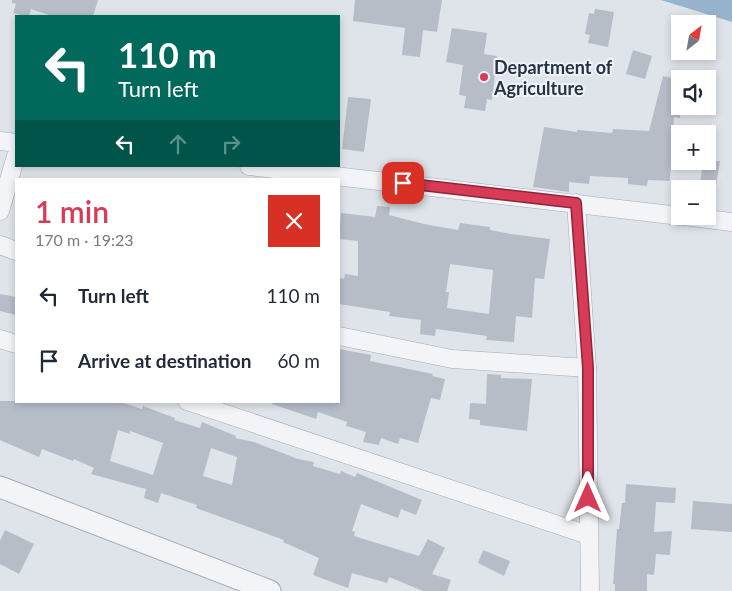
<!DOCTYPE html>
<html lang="en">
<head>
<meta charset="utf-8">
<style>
	:root { --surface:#fff; --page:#f6f6f7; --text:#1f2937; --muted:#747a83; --accent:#d83b57 }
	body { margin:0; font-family:Lato,sans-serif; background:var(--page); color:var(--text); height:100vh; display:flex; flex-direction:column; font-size:19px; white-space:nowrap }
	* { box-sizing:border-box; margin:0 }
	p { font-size:16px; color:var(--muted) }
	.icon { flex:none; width:28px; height:28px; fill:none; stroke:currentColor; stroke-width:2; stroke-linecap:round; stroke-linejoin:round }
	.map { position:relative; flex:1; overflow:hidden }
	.drawer { position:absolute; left:15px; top:178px; width:325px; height:225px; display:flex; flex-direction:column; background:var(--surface); border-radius:0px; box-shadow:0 2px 8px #0003 }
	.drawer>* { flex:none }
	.banner { position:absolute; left:15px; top:15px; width:325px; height:152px; border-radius:0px; box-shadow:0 2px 8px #0003; background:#00695c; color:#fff; overflow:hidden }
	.needle { width:32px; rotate:31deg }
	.buttons { position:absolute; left:671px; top:15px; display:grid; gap:10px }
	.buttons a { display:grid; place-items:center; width:45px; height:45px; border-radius:0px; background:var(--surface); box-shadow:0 2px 8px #0003; font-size:25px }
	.pin { position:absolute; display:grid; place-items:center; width:42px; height:42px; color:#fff; margin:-21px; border-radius:10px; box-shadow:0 2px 8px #0006 }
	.me { position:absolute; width:55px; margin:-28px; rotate:0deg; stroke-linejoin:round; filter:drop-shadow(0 0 4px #0008) }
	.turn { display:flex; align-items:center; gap:18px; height:105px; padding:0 20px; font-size:22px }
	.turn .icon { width:65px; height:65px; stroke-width:2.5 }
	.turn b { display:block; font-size:35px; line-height:42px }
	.lanes { display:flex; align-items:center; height:48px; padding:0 20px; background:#0003; justify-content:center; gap:25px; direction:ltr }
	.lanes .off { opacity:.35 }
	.round { display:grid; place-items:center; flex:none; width:52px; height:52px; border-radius:0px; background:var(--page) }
	.summary { display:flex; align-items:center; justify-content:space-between; height:85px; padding:0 20px }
	h1 { font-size:30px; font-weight:600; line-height:38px; color:var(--accent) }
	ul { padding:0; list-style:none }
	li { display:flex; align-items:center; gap:15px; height:65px; padding:0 20px }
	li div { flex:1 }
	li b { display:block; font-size:19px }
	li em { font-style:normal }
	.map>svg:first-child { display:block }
	.water { fill:#98b3cd }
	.building { fill:#b6bdc7; fill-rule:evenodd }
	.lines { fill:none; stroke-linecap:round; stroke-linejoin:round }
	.minor-casing { stroke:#a4abb4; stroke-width:19 }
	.tertiary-casing { stroke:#a4abb4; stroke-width:23 }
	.minor { stroke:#f2f4f8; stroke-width:18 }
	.tertiary { stroke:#f2f4f8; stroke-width:21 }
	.route-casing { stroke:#8c2639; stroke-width:12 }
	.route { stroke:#d83b57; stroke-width:9 }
	.poi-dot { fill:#d83b57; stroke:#eff3f7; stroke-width:2 }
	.labels { text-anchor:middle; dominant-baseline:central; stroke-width:4; stroke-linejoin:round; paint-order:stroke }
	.poi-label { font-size:18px; font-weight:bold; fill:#273242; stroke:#eff3f7; text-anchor:start }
</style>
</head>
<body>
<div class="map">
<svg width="732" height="591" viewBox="0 0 732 591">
	<rect width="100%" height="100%" fill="#dfe4ea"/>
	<polygon class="water" points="661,0 732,0 732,22"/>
	<g class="building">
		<polygon points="12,0 98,0 93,16 52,16 31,9 29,16 24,16 13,13 16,4 12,3"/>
		<polygon points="355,0 442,0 437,32 423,30 420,57 402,55 405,28 353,21"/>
		<polygon points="595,9 614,12 608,47 588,43 590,35 585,34 589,13 594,14"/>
		<polygon points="452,28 487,33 484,54 497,56 492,100 487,99 485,111 464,108 466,96 459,95 463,65 446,62"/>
		<polygon points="633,50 652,56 645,79 626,74"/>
		<polygon points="663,76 680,80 680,118 674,117 670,181 648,180 647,186 628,184 628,178 590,176 589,184 569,182 569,192 533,187 544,127 577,132 577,130 612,133 613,129 649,131"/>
		<polygon points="348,97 371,99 364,152 342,149"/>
		<polygon points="703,161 720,161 716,186 700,184"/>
		<path d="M377 206 390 207 389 215 424 224 458 230 460 223 490 227V230L511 234 550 239 544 279 535 278 532 318 516 316 514 342 486 340 487 336 436 329 435 336 420 334 421 320 389 316 390 312 339 304V278L344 279 345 274 358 276V241L339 239 341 213 375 217ZM450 264 493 270 489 314 447 308 449 292H446Z"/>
		<polygon points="0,294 16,297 16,315 0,311"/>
		<polygon points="339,349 371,355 370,361 433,374 432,376 445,379 440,400 431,398 418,443 400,438 398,444 381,438 379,445 363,442 366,432 346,426 347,422 318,412 316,419 272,404 273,401 339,401"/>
		<polygon points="487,374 501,375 501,378 532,379 527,431 480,425 480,420 469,419 470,403 486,404"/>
		<path d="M0 401H118L142 409 143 406 175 418 174 420 200 428 202 422 236 436 235 438 254 442 298 459 314 462 313 466 340 474 341 471 355 477 357 473 422 500 416 515 401 509 398 518 361 504 352 531 355 532 354 536 419 556 428 539 445 548 432 574 451 580 447 591H423L389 577 387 583 352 573 348 588 313 575 319 558 283 542 284 540 196 508 197 505 161 493 158 503 144 498 146 489 91 474 94 468 74 459 73 461 42 449 39 457 0 440ZM118 430 130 434V431L163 443 153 475 110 461ZM211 448 237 457 232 485 203 476Z"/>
		<polygon points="626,484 676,488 675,503 656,502 654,532 672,531 670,555 656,554 654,575 647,574 647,591 615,591 615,584 613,584 617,529 619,529 622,503 625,503"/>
		<polygon points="693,501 732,504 732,532 691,529"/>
		<polygon points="5,530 34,544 19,574 0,564 0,541"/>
		<polygon points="483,550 510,561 504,576 478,563"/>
	</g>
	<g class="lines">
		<defs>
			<g id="minor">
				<polyline points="0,141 16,143"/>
				<polyline points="249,166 680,216"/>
				<polyline points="576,203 587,368 590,591"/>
				<polyline points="0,211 16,156"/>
				<polyline points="684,216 732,222"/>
				<polyline points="0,245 16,251"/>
				<polyline points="339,336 452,359 587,368"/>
				<polyline points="0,339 16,344"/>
				<polyline points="187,401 588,535"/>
			</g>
			<polyline id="tertiary" points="0,487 270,591"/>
		</defs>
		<use href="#minor" class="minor-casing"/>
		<use href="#tertiary" class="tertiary-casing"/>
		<use href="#minor" class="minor"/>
		<use href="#tertiary" class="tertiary"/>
	</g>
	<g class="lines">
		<defs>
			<polyline id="route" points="403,183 576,203 588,368 588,498"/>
		</defs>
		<use href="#route" class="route-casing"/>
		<use href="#route" class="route"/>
	</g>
	<circle class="poi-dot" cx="484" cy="77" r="5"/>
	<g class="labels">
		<g class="poi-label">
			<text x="494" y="67">Department of<tspan x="494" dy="21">Agriculture</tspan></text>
		</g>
	</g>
</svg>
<div class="buttons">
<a><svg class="needle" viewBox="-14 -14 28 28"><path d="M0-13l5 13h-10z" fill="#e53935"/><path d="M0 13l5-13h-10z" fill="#747a83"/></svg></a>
<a><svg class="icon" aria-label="sound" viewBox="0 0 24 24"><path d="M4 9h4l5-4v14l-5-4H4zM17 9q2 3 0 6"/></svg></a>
<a>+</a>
<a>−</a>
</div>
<div class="pin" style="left:403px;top:183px;background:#d93025"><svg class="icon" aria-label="arrive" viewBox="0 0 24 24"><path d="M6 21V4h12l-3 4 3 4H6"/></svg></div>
<svg class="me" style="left:588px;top:498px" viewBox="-20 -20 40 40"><path d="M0-17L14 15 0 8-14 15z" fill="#d83b57" stroke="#fff" stroke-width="4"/></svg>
<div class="banner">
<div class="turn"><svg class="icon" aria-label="left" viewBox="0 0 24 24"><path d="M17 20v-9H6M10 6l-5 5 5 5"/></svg><div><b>110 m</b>Turn left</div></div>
<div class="lanes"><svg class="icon" aria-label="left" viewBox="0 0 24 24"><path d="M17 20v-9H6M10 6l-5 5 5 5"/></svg><svg class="icon off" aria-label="ahead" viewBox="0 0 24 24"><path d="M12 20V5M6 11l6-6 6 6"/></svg><svg class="icon off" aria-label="right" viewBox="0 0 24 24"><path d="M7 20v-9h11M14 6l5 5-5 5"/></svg></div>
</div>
<section class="drawer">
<div class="summary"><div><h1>1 min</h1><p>170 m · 19:23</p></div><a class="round" style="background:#d93025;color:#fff"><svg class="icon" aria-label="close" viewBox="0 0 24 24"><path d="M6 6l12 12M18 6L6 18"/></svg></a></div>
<ul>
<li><svg class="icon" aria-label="left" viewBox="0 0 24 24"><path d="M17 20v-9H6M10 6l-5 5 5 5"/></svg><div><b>Turn left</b></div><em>110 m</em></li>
<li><svg class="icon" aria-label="arrive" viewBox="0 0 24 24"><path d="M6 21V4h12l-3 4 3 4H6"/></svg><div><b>Arrive at destination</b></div><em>60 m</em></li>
</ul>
</section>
</div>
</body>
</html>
